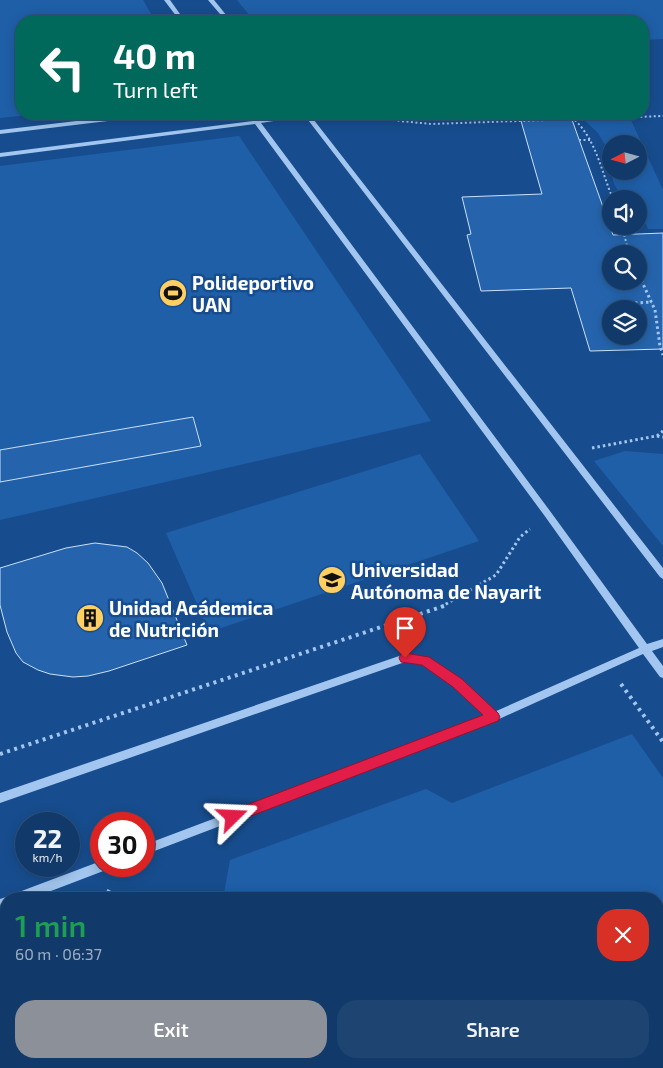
<!DOCTYPE html>
<html lang="en">
<head>
<meta charset="utf-8">
<style>
	:root { --surface:#113a6a; --page:#1e4572; --text:#f1f3f6; --muted:#9cadc1; --line:#30547e; --accent:#8c9099 }
	body { margin:0; font-family:"Exo 2",sans-serif; background:var(--page); color:var(--text); height:100vh; display:flex; flex-direction:column; font-size:19px; white-space:nowrap }
	* { box-sizing:border-box; margin:0 }
	p { font-size:16px; color:var(--muted) }
	.icon { flex:none; width:28px; height:28px; fill:none; stroke:currentColor; stroke-width:2; stroke-linecap:round; stroke-linejoin:round }
	.map { position:relative; flex:1; overflow:hidden }
	.sheet { position:absolute; left:0px; top:892px; width:664px; height:176px; display:flex; flex-direction:column; background:var(--surface); border-radius:20px 20px 0 0; box-shadow:0 2px 12px #0003,0 0 0 1px var(--line) }
	.sheet>* { flex:none }
	.banner { position:absolute; left:15px; top:15px; width:634px; height:105px; border-radius:20px; box-shadow:0 2px 12px #0003,0 0 0 1px var(--line); background:#00695c; color:#fff; overflow:hidden }
	.needle { width:32px; rotate:264deg }
	.controls { position:absolute; left:602px; top:135px; display:grid; gap:10px }
	.controls a { display:grid; place-items:center; width:45px; height:45px; border-radius:50%; background:var(--surface); box-shadow:0 2px 12px #0003,0 0 0 1px var(--line); font-size:25px }
	.speed { position:absolute; left:15px; top:812px; display:flex; gap:10px; font-size:25px; font-weight:700; text-align:center }
	.speed>* { display:grid; place-content:center; width:65px; height:65px; border-radius:50%; background:var(--surface); box-shadow:0 2px 12px #0003,0 0 0 1px var(--line); line-height:1 }
	.speed small { font-size:12px; font-weight:400 }
	.speed .limit { border:8px solid #d22; background:#fff; color:#111 }
	.pin { position:absolute; display:grid; place-items:center; width:42px; height:42px; color:#fff; margin:-51px -21px; border-radius:50% 50% 50% 0; rotate:-45deg; box-shadow:0 0 5px #0007 }
	.pin .icon { rotate:45deg }
	.me { position:absolute; width:55px; margin:-28px; rotate:69deg; stroke-linejoin:round; filter:drop-shadow(0 0 4px #0008) }
	.turn { display:flex; align-items:center; gap:18px; height:105px; padding:0 15px; font-size:22px }
	.turn .icon { width:65px; height:65px; stroke-width:2.5 }
	.turn b { display:block; font-size:35px; line-height:42px }
	.round { display:grid; place-items:center; flex:none; width:52px; height:52px; border-radius:20px; background:var(--page) }
	.overview { display:flex; align-items:center; justify-content:space-between; height:85px; padding:0 15px }
	h1 { font-size:30px; font-weight:600; line-height:38px; color:#1e9e55 }
	.button { display:flex; gap:10px; margin-top:auto; padding:10px 15px }
	.button a { flex:1; height:58px; border-radius:20px; background:var(--accent); color:#fff; font-size:20px; font-weight:600; line-height:58px; text-align:center }
	.button a+a { background:var(--page); color:var(--text) }
	.map>svg:first-child { display:block }
	.green { fill:#1f5fa8; fill-rule:evenodd }
	.building { fill:#2564ad; stroke:#c9e0fb; fill-rule:evenodd }
	.lines { fill:none; stroke-linecap:round; stroke-linejoin:round }
	.path-far2 { stroke:#a2c6ef; stroke-width:2; stroke-dasharray:2 2.5; stroke-linecap:butt }
	.path-far1 { stroke:#a2c6ef; stroke-width:3; stroke-dasharray:2.5 3; stroke-linecap:butt }
	.path { stroke:#a2c6ef; stroke-width:4; stroke-dasharray:3 4.5; stroke-linecap:butt }
	.minor { fill:#a2c6ef; fill-rule:evenodd }
	.route { fill:#e11d48; stroke:#92132f }
	.labels { text-anchor:middle; dominant-baseline:central; stroke-width:5; stroke-linejoin:round; paint-order:stroke }
	.poi-label { font-size:19px; font-weight:bold; fill:#fff; stroke:#174d8e; text-anchor:start }
</style>
</head>
<body>
<div class="map">
<svg width="663" height="1068" viewBox="0 0 663 1068">
	<rect width="100%" height="100%" fill="#174d8e"/>
	<g class="green">
		<polygon points="0,0 143,0 155,21 21,21 21,114 38,114 0,118"/>
		<polygon points="237,0 663,0 663,39 643,40 642,21 341,21 341,19 254,21"/>
		<path d="M631 120 663 190V229H648L644 220 639 215V199H623L614 184 609 165 608 150 598 133 585 121ZM611 144H639V171H611Z"/>
		<polygon points="239,136 431,421 0,520 0,166"/>
		<polygon points="625,451 663,454 663,546 594,461"/>
		<polygon points="420,454 479,541 209,632 166,533"/>
		<polygon points="632,734 663,778 663,1002 658,1001 658,899 223,899 230,860 426,789 452,803"/>
		<polygon points="6,992 6,1062 79,1063 77,1068 0,1068 0,995"/>
		<polygon points="193,1062 374,1062 374,1068 192,1068"/>
		<polygon points="458,1062 608,1062 608,1068 457,1068"/>
	</g>
	<g class="building">
		<path d="M519 114H570L613 235 663 233V349L590 351 571 288 481 291 467 235 471 234 462 197 542 194ZM611 254H639V281H611ZM611 309H639V336H611Z"/>
		<polygon points="193,417 201,446 0,482 0,450"/>
		<polygon points="95,543 127,547 137,553 148,563 162,583 187,645 109,671 88,676 73,677 50,674 38,670 23,662 16,653 7,632 0,605 0,568 66,548"/>
	</g>
	<g class="lines">
		<g class="path-far2">
			<polyline points="376,114 400,121 431,124 663,116"/>
			<path d="M575 120C597 142 601 171 613 199"/>
			<polyline points="579,140 591,140"/>
			<polyline points="622,226 629,254"/>
		</g>
		<g class="path-far1">
			<polyline points="639,275 655,310 660,346 663,355"/>
			<polyline points="635,303 652,302"/>
			<polyline points="657,436 663,431"/>
			<polyline points="592,448 656,436 663,437"/>
			<polyline points="441,607 496,575 520,537 530,529"/>
		</g>
		<g class="path">
			<polyline points="621,684 663,742"/>
			<polyline points="0,754 444,606"/>
			<polyline points="104,899 110,889"/>
			<polyline points="0,961 6,958"/>
		</g>
		<g class="minor">
			<polygon points="164,0 170,0 185,21 180,21"/>
			<polygon points="208,0 214,0 231,21 226,21"/>
			<polygon points="136,114 152,114 149,116 0,134 0,130"/>
			<polygon points="248,114 254,114 259,120 299,114 312,114 310,115 663,568 663,579 660,577 305,116 261,123 550,511 647,644 663,639 663,647 652,651 663,666 663,678 660,677 643,654 497,720 144,855 144,845 485,716 454,686 423,665 405,662 0,803 0,793 405,654 428,658 460,680 494,712 639,648 544,515 255,124 0,157 0,153 253,121"/>
			<polygon points="101,861 101,866 107,866 106,870 30,899 6,899 6,908 0,910 0,899 6,897 10,898 11,895"/>
		</g>
	</g>
	<polygon class="route" points="405,653 429,657 462,679 498,713 500,717 498,721 233,823 228,821 226,817 228,812 483,715 453,687 422,665 401,662 399,658 401,654"/>
	<defs>
		<symbol id="stadium-disc" viewBox="-11 -11 22 22"><circle r="9.5" fill="#ffcf61" stroke="#174d8e"/><path d="M0-5a6.5 5 0 1 0 0 10a6.5 5 0 1 0 0-10ZM-3.5-1.8h7v3.6h-7Z" fill="#111"/></symbol>
		<symbol id="university-disc" viewBox="-11 -11 22 22"><circle r="9.5" fill="#ffcf61" stroke="#174d8e"/><path d="M0-5L7-2L0 1L-7-2ZM-4 1L0 2.5L4 1V4Q0 6-4 4Z" fill="#111"/></symbol>
		<symbol id="building-disc" viewBox="-11 -11 22 22"><circle r="9.5" fill="#ffcf61" stroke="#174d8e"/><path d="M-4-6H4V6H1V3H-1V6H-4ZM-2.5-4.3h1.7v1.8h-1.7ZM.8-4.3h1.7v1.8H.8ZM-2.5-1h1.7V.8h-1.7ZM.8-1h1.7V.8H.8Z" fill="#111"/></symbol>
	</defs>
	<g fill-rule="evenodd">
		<use href="#stadium-disc" x="157" y="277" width="32" height="32"/>
		<use href="#university-disc" x="316" y="564" width="32" height="32"/>
		<use href="#building-disc" x="74" y="602" width="32" height="32"/>
	</g>
	<g class="labels">
		<g class="poi-label">
			<text x="192" y="282">Polideportivo<tspan x="192" dy="22">UAN</tspan></text>
			<text x="351" y="569">Universidad<tspan x="351" dy="22">Autónoma de Nayarit</tspan></text>
			<text x="109" y="607">Unidad Acádemica<tspan x="109" dy="22">de Nutrición</tspan></text>
		</g>
	</g>
</svg>
<div class="controls">
<a><svg class="needle" viewBox="-14 -14 28 28"><path d="M0-13l5 13h-10z" fill="#e53935"/><path d="M0 13l5-13h-10z" fill="#9cadc1"/></svg></a>
<a><svg class="icon" aria-label="sound" viewBox="0 0 24 24"><path d="M4 9h4l5-4v14l-5-4H4zM17 9q2 3 0 6"/></svg></a>
<a><svg class="icon" aria-label="search" viewBox="0 0 24 24"><circle cx="10" cy="10" r="6"/><path d="M15 15l6 6"/></svg></a>
<a><svg class="icon" aria-label="layers" viewBox="0 0 24 24"><path d="M12 4l9 5-9 5-9-5zM3 14l9 5 9-5"/></svg></a>
</div>
<div class="speed"><div>22<small>km/h</small></div><div class="limit">30</div></div>
<div class="pin" style="left:405px;top:658px;background:#d93025"><svg class="icon" aria-label="arrive" viewBox="0 0 24 24"><path d="M6 21V4h12l-3 4 3 4H6"/></svg></div>
<svg class="me" style="left:233px;top:817px" viewBox="-20 -20 40 40"><path d="M0-17L14 15 0 8-14 15z" fill="#e11d48" stroke="#fff" stroke-width="4"/></svg>
<div class="banner">
<div class="turn"><svg class="icon" aria-label="left" viewBox="0 0 24 24"><path d="M17 20v-9H6M10 6l-5 5 5 5"/></svg><div><b>40 m</b>Turn left</div></div>
</div>
<section class="sheet">
<div class="overview"><div><h1>1 min</h1><p>60 m · 06:37</p></div><a class="round" style="background:#d93025;color:#fff"><svg class="icon" aria-label="close" viewBox="0 0 24 24"><path d="M6 6l12 12M18 6L6 18"/></svg></a></div>
<div class="button"><a>Exit</a><a>Share</a></div>
</section>
</div>
</body>
</html>
